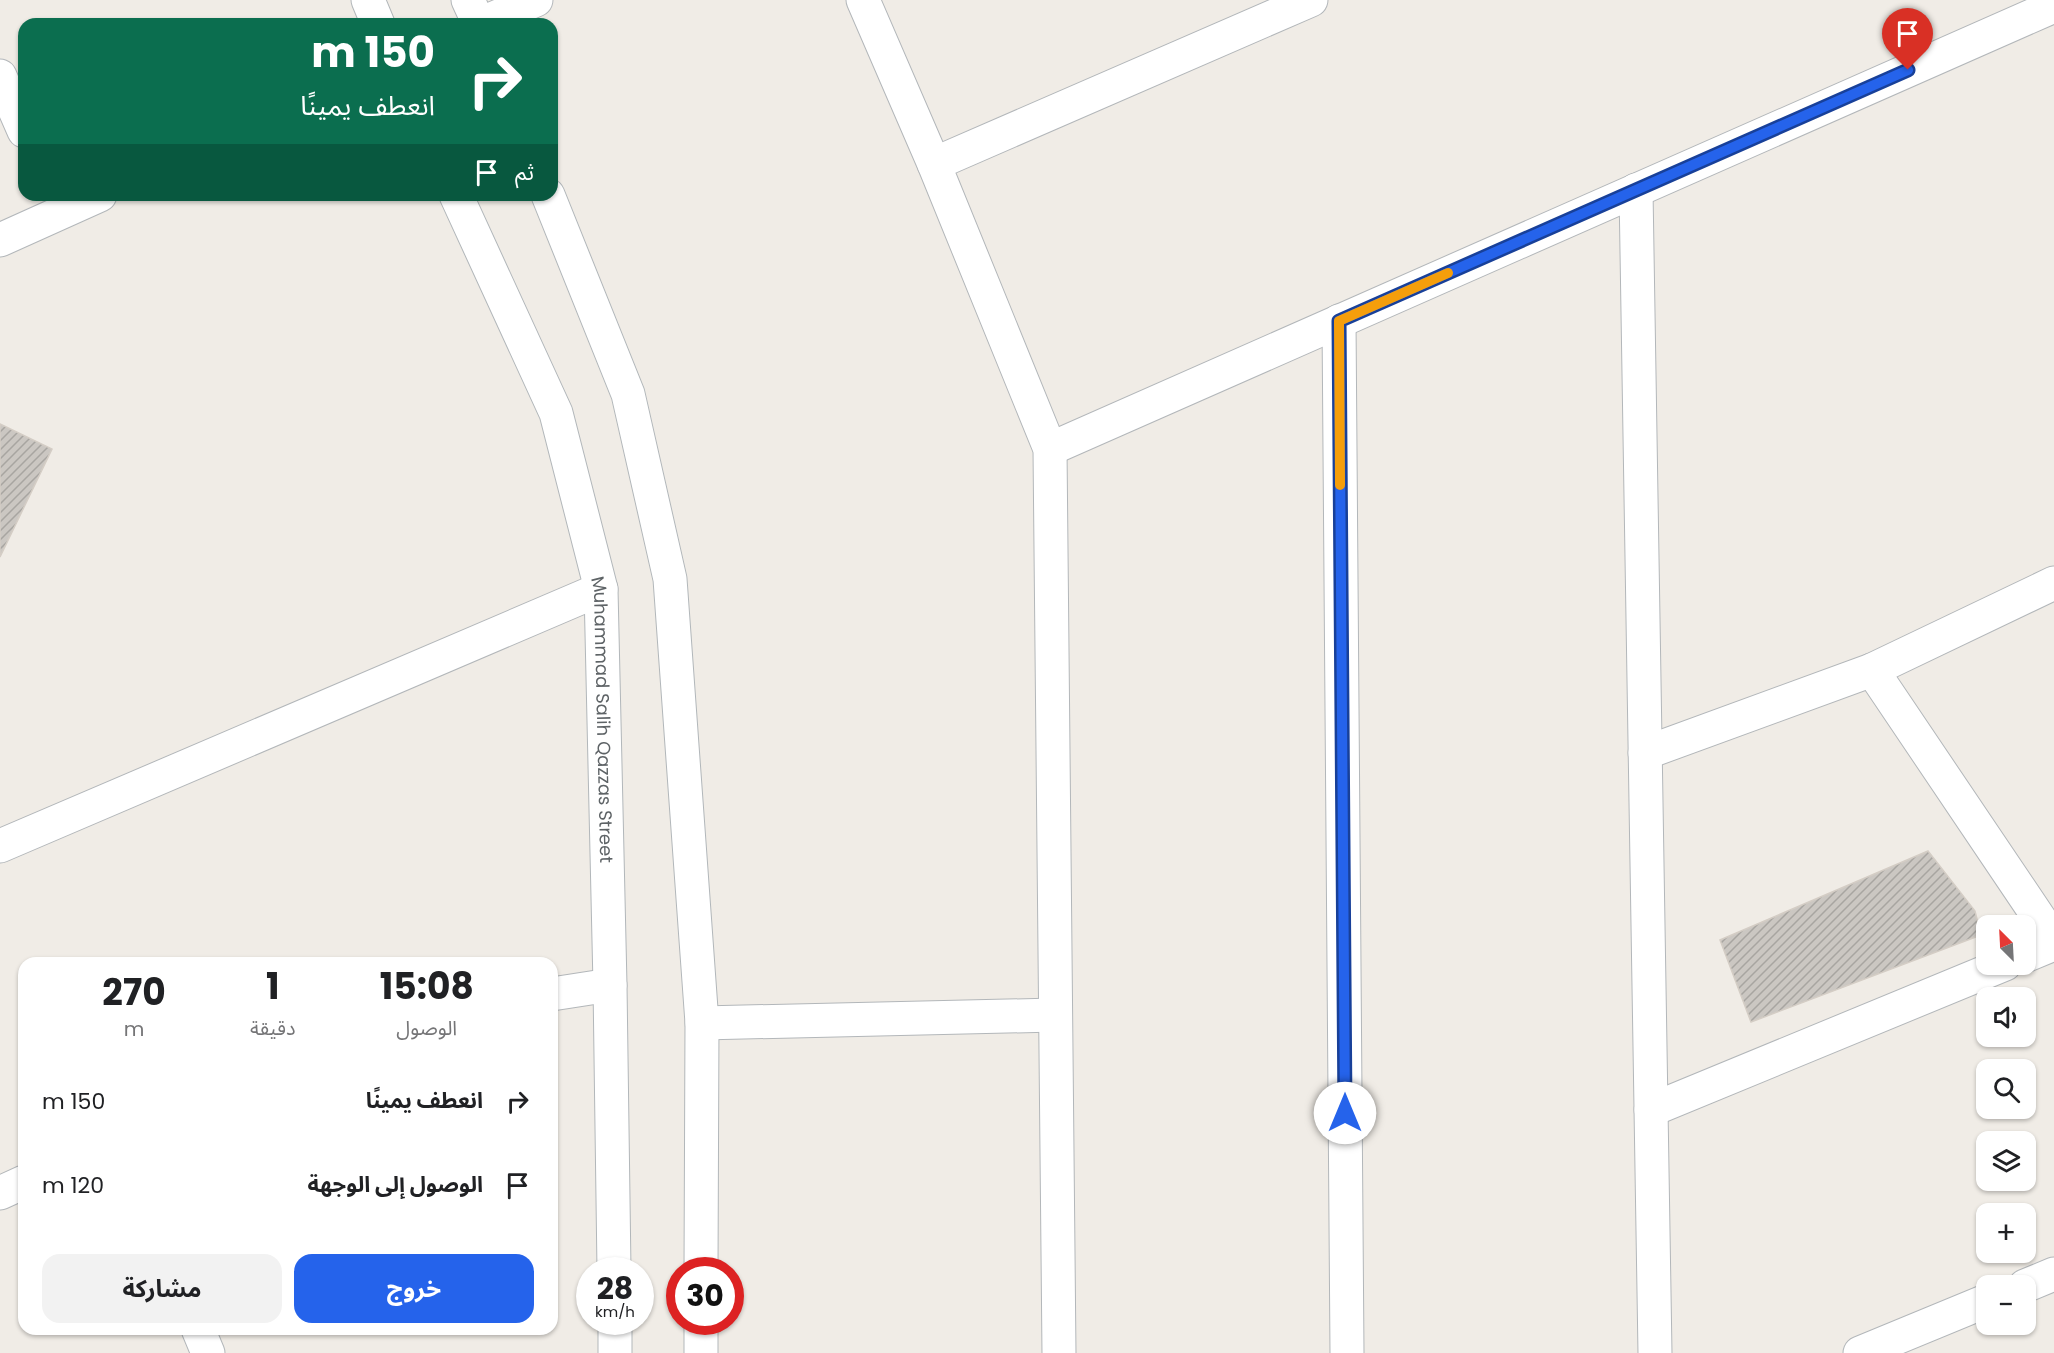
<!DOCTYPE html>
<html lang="ar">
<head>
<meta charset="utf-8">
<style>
	:root { --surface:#fff; --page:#f2f2f2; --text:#202124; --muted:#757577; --accent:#2563eb }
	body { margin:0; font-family:Poppins,"Noto Sans Arabic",sans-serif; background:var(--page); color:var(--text); direction:rtl; height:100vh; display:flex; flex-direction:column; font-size:22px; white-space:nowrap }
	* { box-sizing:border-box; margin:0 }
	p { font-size:20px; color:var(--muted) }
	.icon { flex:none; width:33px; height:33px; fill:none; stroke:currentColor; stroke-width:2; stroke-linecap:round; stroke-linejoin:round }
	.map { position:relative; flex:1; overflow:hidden; direction:ltr }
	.panel { position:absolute; left:18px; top:957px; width:540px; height:378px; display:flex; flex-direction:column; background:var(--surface); border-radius:18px; box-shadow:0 2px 4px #0004; direction:rtl }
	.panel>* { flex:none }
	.top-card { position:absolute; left:18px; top:18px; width:540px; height:183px; border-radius:18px; box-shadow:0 2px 4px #0004; direction:rtl; background:#0b6e4f; color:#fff; overflow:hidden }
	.needle { width:39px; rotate:336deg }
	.buttons { position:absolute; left:1976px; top:915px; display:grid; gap:12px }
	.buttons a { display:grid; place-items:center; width:60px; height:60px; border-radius:12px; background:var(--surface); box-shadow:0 2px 4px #0004; font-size:30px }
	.speed { position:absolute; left:576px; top:1257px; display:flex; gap:12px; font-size:30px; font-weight:700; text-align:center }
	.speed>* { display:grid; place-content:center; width:78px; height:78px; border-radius:50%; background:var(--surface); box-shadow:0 2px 4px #0004; line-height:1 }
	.speed small { font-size:15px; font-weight:400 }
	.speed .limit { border:9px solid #d22; background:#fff; color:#111 }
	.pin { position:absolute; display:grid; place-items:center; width:51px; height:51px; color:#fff; margin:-62px -26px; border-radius:50% 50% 50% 0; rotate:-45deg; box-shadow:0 0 6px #0007 }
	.pin .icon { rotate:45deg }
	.me { position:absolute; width:66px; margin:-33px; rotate:0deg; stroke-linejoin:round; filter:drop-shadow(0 0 4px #0008) }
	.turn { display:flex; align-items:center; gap:21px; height:126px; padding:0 24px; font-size:27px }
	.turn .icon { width:78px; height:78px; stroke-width:2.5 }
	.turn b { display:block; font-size:42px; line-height:51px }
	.then { display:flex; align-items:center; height:57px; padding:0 24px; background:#0003; gap:12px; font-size:22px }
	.eta { display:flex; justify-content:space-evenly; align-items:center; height:102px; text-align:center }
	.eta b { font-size:36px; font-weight:700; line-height:42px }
	.button { display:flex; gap:12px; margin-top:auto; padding:12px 24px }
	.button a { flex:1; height:69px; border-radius:18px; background:var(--accent); color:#fff; font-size:24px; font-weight:700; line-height:69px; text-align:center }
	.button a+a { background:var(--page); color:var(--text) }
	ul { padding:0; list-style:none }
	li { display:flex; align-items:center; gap:18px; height:84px; padding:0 24px }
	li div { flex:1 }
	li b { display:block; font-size:22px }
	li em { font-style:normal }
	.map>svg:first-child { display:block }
	.building { fill:url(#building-hatch); stroke:#d4cdc5; stroke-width:1.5 }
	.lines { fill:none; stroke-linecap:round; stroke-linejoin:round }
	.street-casing { stroke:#b3b7ba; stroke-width:35 }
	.secondary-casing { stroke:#b2b7ba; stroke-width:35 }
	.street { stroke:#fff; stroke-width:33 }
	.secondary { stroke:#fff; stroke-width:33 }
	.route-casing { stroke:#184099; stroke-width:15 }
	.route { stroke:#2563eb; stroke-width:10 }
	.slow { stroke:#f59e0b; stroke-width:10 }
	.labels { text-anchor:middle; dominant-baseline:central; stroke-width:4.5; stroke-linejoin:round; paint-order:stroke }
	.street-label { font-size:18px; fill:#5e6366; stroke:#fff }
</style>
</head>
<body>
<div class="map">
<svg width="2054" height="1353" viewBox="0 0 2054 1353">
	<defs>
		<pattern id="building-hatch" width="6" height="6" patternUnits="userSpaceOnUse" patternTransform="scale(1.5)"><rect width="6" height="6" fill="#cbc7c2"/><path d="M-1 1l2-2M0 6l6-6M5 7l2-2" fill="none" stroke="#a8a5a1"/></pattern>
	</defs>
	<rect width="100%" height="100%" fill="#f0ece6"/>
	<g class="building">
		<polygon points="0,424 52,449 0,557"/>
		<polygon points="1928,851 1975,911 1981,935 1751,1022 1720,940"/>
	</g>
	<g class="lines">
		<defs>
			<g id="street">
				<polyline points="863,0 934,164 1050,449 1059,1353"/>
				<polyline points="480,24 536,0"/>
				<polyline points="0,76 24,131"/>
				<polyline points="934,164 1311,0"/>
				<polyline points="1636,190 1655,1353"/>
				<polyline points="0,240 100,195"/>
				<polyline points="1339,321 1347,1353"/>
				<polyline points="1050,449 2054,6"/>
				<polyline points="1872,670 2054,940"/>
				<polyline points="1645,753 1872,670 2054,583"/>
				<polyline points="0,846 601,589"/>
				<polyline points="2025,956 2054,944"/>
				<polyline points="552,994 610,985"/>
				<polyline points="702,1023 1055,1015"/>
				<polyline points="1651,1110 2005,964"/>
				<polyline points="0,1193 24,1182"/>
				<polyline points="2025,1286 2054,1274"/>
				<polyline points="198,1329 208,1353"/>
				<polyline points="1860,1353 1986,1301"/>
			</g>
			<g id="secondary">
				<polyline points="368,0 378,24"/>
				<polyline points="468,0 479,24"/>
				<path id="s1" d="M456 195 556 413 601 589 610 985 614 1270"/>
				<polyline points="548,195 628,394 670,579 702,1023 701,1270"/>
				<polyline points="615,1322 615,1353"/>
				<polyline points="701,1353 701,1322"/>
			</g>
		</defs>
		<use href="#street" class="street-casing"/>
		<use href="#secondary" class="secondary-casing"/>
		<use href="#street" class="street"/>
		<use href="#secondary" class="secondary"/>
	</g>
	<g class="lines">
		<defs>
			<polyline id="route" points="1345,1113 1339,321 1908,70"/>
		</defs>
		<use href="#route" class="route-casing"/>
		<use href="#route" class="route"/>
		<polyline class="slow" points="1340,485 1339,321 1448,273"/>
	</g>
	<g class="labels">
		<g class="street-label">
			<text stroke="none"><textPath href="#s1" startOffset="552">Muhammad Salih Qazzas Street</textPath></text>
		</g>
	</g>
</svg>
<div class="buttons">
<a><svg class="needle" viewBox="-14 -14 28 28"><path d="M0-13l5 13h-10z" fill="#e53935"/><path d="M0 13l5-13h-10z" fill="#757577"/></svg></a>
<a><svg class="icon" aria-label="sound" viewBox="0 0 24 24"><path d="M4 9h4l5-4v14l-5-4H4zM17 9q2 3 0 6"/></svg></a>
<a><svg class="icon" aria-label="search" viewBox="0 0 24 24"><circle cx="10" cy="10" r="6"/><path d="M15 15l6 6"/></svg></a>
<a><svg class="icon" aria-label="layers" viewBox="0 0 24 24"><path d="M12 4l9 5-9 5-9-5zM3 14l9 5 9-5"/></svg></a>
<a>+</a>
<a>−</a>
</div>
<div class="speed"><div>28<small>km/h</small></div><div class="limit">30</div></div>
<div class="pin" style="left:1908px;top:70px;background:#d93025"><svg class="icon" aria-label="arrive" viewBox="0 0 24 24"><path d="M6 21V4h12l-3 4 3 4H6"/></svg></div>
<svg class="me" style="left:1345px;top:1113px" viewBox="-20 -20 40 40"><circle r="19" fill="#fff"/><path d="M0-13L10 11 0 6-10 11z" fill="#2563eb"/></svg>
<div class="top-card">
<div class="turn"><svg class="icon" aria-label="right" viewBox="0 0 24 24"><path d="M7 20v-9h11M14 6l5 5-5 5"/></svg><div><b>150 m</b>انعطف يمينًا</div></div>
<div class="then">ثم<svg class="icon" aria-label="arrive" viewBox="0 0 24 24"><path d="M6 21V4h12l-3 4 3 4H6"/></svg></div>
</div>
<section class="panel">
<div class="eta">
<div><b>15:08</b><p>الوصول</p></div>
<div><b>1</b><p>دقيقة</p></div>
<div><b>270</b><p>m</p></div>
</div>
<ul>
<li><svg class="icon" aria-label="right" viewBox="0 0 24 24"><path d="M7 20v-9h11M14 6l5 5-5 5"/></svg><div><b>انعطف يمينًا</b></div><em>150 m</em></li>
<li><svg class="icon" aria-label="arrive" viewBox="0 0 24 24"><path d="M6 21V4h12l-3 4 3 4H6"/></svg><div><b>الوصول إلى الوجهة</b></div><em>120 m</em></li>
</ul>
<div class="button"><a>خروج</a><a>مشاركة</a></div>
</section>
</div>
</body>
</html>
